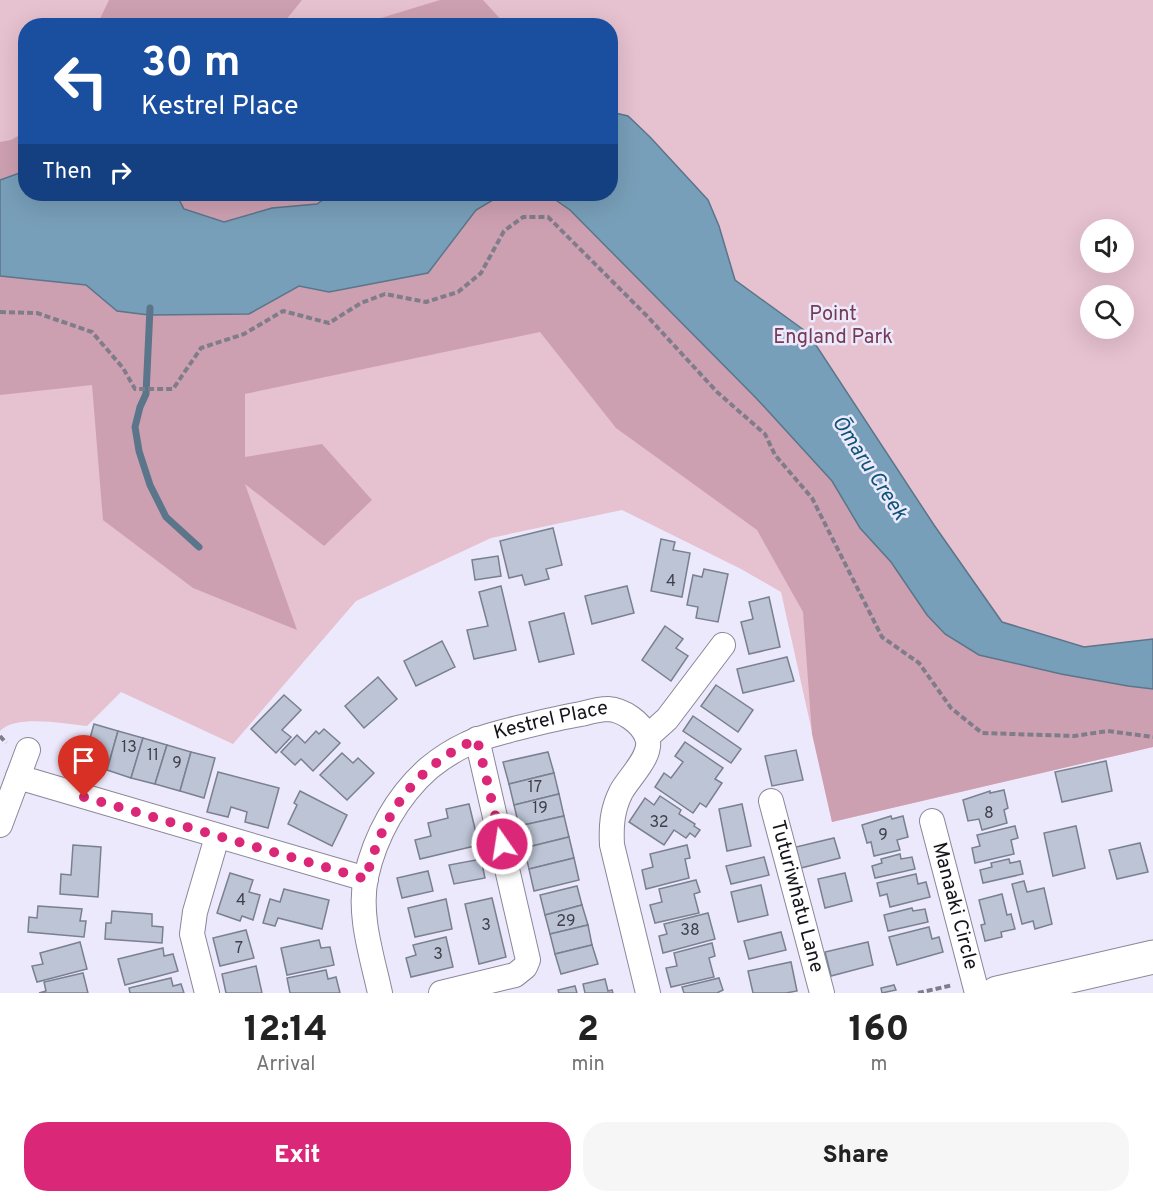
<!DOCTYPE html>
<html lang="en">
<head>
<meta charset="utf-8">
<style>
	:root { --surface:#fff; --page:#f6f6f6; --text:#222; --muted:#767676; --accent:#db2777 }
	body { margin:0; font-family:Overpass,sans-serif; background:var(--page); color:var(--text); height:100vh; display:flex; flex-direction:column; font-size:22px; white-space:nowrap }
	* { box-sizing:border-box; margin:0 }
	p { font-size:20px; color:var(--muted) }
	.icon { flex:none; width:33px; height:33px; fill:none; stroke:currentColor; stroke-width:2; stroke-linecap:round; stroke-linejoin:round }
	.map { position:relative; height:993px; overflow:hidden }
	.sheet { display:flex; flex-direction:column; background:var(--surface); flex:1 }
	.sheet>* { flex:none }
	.hud { position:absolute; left:18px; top:18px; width:600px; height:183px; border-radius:24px; box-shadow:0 6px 24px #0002; background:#1a4fa0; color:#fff; overflow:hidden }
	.tools { position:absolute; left:1080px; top:219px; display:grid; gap:12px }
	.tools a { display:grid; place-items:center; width:54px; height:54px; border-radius:50%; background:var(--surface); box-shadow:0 6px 24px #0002; font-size:30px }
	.pin { position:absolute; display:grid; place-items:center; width:51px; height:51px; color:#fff; margin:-62px -26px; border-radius:50% 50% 50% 0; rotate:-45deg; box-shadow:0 0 6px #0007 }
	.pin .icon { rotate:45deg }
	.me { position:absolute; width:66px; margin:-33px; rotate:347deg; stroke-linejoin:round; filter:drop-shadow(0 0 4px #0008) }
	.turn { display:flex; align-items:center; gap:21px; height:126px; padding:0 24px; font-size:27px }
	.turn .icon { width:78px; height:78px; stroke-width:2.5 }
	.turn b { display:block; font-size:42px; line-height:51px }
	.then { display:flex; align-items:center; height:57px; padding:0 24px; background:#0003; gap:12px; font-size:22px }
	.eta { display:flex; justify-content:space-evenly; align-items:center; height:102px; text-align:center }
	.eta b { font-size:36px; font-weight:800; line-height:42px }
	.button { display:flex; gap:12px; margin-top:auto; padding:12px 24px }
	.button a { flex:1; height:69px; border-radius:24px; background:var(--accent); color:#fff; font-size:24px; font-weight:800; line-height:69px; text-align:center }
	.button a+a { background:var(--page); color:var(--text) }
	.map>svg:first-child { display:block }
	.green { fill:#e6c1cf; fill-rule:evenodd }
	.forest { fill:#cda0b1 }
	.water { fill:#789fb9; stroke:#5b758a; stroke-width:1.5 }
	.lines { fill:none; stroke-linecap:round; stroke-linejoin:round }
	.stream { stroke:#5b758a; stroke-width:7 }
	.building { fill:#bcc4d5; stroke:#798090; stroke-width:1.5 }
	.minor-casing { stroke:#8b8799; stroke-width:26 }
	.secondary-casing { stroke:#8b8799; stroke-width:35 }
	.path { stroke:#807d8a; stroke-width:4; stroke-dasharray:6 3; stroke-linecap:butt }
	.minor { stroke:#fff; stroke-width:24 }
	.secondary { stroke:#fff; stroke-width:33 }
	.route { stroke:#db2777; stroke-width:10; stroke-dasharray:0 18 }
	.labels { text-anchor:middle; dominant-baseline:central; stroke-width:5; stroke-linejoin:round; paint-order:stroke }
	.number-label { font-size:16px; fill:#40404a }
	.park-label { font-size:20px; fill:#753b54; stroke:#ede9fc }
	.street-label { font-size:20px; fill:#16141b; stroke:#ede9fc }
	.water-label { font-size:21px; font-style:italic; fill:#0c5477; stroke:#ede9fc }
</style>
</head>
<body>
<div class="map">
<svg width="1153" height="993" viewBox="0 0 1153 993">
	<rect width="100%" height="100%" fill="#ede9fc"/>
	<path class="green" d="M0 0H1153V747L832 822 781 592 741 569 622 510 491 538 356 601 233 744 121 692 87 726C66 724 16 714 0 731ZM26 26H610V194H26ZM1090 230H1124V262H1090ZM1090 296H1124V328H1090Z"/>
	<g class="forest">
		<polygon points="109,0 302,0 282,25 97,25"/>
		<polygon points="440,0 483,0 503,22 501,26 358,25"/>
		<polygon points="25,132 25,171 0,180 0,142 11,140"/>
		<polygon points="176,194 331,194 317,204 272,208 224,222 184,209"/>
		<polygon points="503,194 547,194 570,210 757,399 832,481 860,528 891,562 927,615 945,634 979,655 1061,674 1128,686 1153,689 1153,747 832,822 812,734 803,612 757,530 616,428 540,332 245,394 245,457 322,444 372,500 324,546 245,484 297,630 193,588 103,520 92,385 0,395 0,276 86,285 117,311 149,315 249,314 299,286 329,292 428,273 476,210"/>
	</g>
	<g class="water">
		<polygon points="611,112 628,116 650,137 708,200 719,226 735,280 808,333 934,525 1002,622 1084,647 1153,639 1153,689 1128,686 1061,674 979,655 945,634 927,615 891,562 860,528 832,481 757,399 570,210 547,194 610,194"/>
		<polygon points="25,171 26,194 176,194 184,209 224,222 272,208 317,204 331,194 503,194 476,210 428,273 329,292 299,286 249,314 149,315 117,311 86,285 0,276 0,180"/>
	</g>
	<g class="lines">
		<polyline class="stream" points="150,308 146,394 140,407 135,427 139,451 150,485 166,517 199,547"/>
	</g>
	<g class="building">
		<polygon points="553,528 562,565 546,569 549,579 525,585 522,575 509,578 500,541"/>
		<polygon points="661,539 675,542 673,550 690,553 682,597 651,591"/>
		<polygon points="498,556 501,576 475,580 472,560"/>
		<polygon points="704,569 728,574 718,622 696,618 698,607 687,605 693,575 702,577"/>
		<polygon points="501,586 516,650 474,659 467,630 488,626 479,592"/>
		<polygon points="627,586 634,613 592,624 585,596"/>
		<polygon points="769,597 780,647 749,654 741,622 753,619 749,602"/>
		<polygon points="564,613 574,654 539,662 529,622"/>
		<polygon points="665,626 683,639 676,648 688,656 671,681 642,660"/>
		<polygon points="442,641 455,667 416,686 404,661"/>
		<polygon points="787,657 794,681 743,693 737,669"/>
		<polygon points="378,677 397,699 364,728 345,706"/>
		<polygon points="716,685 753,710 738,732 701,706"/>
		<polygon points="284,695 301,710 282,730 291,737 276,753 251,729"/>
		<polygon points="693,716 741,749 731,763 683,731"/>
		<polygon points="94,724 118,731 107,770 83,763"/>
		<polygon points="324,729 340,743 313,771 301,759 295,765 281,752 297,735 305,743 316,731 319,734"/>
		<polygon points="118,731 143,738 131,778 107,770"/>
		<polygon points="143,738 167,745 155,784 131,778"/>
		<polygon points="685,742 723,768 715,779 722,783 706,807 700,803 693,813 655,787 664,773 671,778 683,762 675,756"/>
		<polygon points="167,745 191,752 180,791 155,784"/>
		<polygon points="796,750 803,780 772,786 765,756"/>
		<polygon points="191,752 215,758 204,798 180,791"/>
		<polygon points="548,752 554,773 509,784 503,762"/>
		<polygon points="342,753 353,763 358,758 374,773 347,800 320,775"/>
		<polygon points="1106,761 1112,791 1062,802 1055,772"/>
		<polygon points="218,772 279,788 268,828 245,822 247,812 231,807 228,817 207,812"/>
		<polygon points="554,773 559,794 514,805 509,784"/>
		<polygon points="1004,790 1008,808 1004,810 1007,823 982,830 979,819 968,821 963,800 990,791 990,793"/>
		<polygon points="300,791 347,815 332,846 288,824 297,805 294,803"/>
		<polygon points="559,794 564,816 519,826 514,805"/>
		<polygon points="660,796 681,810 679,814 695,824 694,826 700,830 695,837 690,833 686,838 674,830 664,845 629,822 645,798 654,805"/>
		<polygon points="469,804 479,845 420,859 415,840 431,836 428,823 448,818 446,809"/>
		<polygon points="742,804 751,846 727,851 719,809"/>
		<polygon points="564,816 569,837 524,848 519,826"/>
		<polygon points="891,816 892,819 903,816 908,837 897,840 900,850 874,856 871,842 867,843 862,825"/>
		<polygon points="1015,826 1018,838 1011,840 1014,854 975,863 972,848 980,846 977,835"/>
		<polygon points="1076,826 1085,868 1053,876 1044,833"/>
		<polygon points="569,837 574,858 529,869 524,848"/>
		<polygon points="834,838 840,858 801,868 796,847"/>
		<polygon points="1140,843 1148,872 1117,879 1109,850"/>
		<polygon points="73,845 101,847 98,897 60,894 61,874 71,875"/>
		<polygon points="687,845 690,858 685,859 689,878 646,889 642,870 653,867 650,854"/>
		<polygon points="900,854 901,859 912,857 915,869 875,878 872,866 882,863 881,859"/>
		<polygon points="764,857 769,875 731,884 726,866"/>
		<polygon points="574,858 579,880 534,891 529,869"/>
		<polygon points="481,859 485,878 454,884 449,865"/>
		<polygon points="1009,859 1010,863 1020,861 1023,874 983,883 980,870 992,867 991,863"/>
		<polygon points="428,871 433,891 402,898 397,878"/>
		<polygon points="230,873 253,880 249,892 260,895 253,920 242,916 240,921 217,913"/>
		<polygon points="845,873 852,901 825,908 818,879"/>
		<polygon points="916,874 918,884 926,882 930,897 890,907 887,894 880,896 877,883"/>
		<polygon points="696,880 700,892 694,894 699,913 655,923 650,905 662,902 659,889"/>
		<polygon points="1024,881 1027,892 1044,888 1052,924 1035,929 1033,921 1022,924 1012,884"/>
		<polygon points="761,885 768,915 738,922 731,892"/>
		<polygon points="577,886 582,905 545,915 540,895"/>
		<polygon points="284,889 329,900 322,929 278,918 275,926 263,923 270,899 280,902"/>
		<polygon points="1002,894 1007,915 1011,914 1015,929 1001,932 1002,937 985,941 981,925 985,924 979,900"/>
		<polygon points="492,898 506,957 479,964 465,904"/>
		<polygon points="446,899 452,929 415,937 408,908"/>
		<polygon points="582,905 588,925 550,934 545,915"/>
		<polygon points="38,906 82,909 80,921 86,921 84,937 28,932 29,917 37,918"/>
		<polygon points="912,908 913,911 925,909 928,922 888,931 884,915"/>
		<polygon points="112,911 152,914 152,926 163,927 162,943 105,939 106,923 111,923"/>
		<polygon points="708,913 715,939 663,953 659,936 667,934 664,924"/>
		<polygon points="588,925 592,945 555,954 550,934"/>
		<polygon points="929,927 932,939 939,937 943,952 897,965 889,937"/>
		<polygon points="246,930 254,958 220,966 213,938"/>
		<polygon points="781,932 786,950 749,959 744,941"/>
		<polygon points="446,937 453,967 411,977 406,958 416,955 413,945"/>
		<polygon points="319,940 321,948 330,947 334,965 287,975 281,948"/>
		<polygon points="80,942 87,969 37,982 32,966 43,964 40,953"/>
		<polygon points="868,942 873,965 831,976 825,952"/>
		<polygon points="712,943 715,956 709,958 714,977 671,987 666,968 677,966 674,953"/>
		<polygon points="592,945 598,964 561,974 555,954"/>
		<polygon points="163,948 164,956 173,954 178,971 125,985 118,959"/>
		<polygon points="791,962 797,991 786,993 753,993 748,971"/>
		<polygon points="256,966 262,993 226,993 222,974"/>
		<polygon points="326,970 328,979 336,977 340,993 290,993 287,978"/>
		<polygon points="83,973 88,993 39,993 46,991 44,982"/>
		<polygon points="171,978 173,986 181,984 184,993 130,993 129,988"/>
		<polygon points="719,978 723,990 717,993 684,993 682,987"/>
		<polygon points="605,979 608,991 612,990 613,993 585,993 583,984"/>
		<polygon points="894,985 896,990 882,993 881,988"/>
		<polygon points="575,986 577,993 559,993 558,990"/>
	</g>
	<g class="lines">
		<defs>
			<g id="minor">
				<polyline points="647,737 667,719 723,645"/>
				<polyline points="18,777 366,879"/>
				<path id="s1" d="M771 801 822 993"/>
				<path id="s2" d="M932 821 977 993"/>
				<polyline points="0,825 28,750"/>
				<polyline points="207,993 192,934 195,912 217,837"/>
				<path id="s3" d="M380 993C372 956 358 915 366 877 375 836 397 796 429 768 440 759 454 750 467 744 481 737 496 734 510 730 534 724 557 718 581 714 589 712 599 709 608 709 623 710 641 722 647 737 654 755 629 777 621 792 612 810 611 826 612 845L648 993"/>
				<polyline points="441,993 515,975 525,967 528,960 477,739"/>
			</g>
			<polyline id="secondary" points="997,993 1153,957"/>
		</defs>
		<use href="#minor" class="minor-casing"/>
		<use href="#secondary" class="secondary-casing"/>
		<g class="path">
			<polyline points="0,312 37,313 92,332 123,368 135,389 173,389 201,348 244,334 283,311 329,323 361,303 385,294 426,302 458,292 481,273 504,231 523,217 548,217 647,316 717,392 765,434 775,455 812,498 882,637 919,663 951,708 982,733 1074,736 1108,731 1153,737"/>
			<polyline points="0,736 6,743"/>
			<polyline points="918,993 953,985"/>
		</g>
		<use href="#minor" class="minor"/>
		<use href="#secondary" class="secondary"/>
	</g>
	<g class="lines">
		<path class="route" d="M84 797 366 879C382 815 415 766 477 739L502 844"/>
	</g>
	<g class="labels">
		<g class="number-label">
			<text x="671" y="582">4</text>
			<text x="129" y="748">13</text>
			<text x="153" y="756">11</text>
			<text x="177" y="764">9</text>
			<text x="535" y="788">17</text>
			<text x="540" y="809">19</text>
			<text x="989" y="814">8</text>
			<text x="659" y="823">32</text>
			<text x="883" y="836">9</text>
			<text x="241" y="901">4</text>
			<text x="566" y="922">29</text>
			<text x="486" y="926">3</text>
			<text x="690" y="931">38</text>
			<text x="239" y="949">7</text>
			<text x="438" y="955">3</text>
		</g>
		<g class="park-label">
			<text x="833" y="315">Point<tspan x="833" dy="23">England Park</tspan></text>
		</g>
		<g class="street-label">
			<text stroke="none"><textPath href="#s3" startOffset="378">Kestrel Place</textPath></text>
			<text stroke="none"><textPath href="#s1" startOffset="99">Tuturiwhatu Lane</textPath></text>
			<text stroke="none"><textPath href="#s2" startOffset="88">Manaaki Circle</textPath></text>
		</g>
		<g class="water-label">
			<text transform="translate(869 468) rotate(57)">Ōmaru Creek</text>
		</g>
	</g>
</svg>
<div class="tools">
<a><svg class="icon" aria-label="sound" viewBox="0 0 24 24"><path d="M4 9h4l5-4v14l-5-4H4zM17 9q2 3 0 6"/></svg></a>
<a><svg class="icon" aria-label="search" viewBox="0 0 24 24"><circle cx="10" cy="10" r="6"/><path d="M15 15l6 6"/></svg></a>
</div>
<div class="pin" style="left:84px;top:797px;background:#d93025"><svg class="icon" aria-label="arrive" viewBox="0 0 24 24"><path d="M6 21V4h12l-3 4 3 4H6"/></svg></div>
<svg class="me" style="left:502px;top:844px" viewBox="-20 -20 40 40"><circle r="17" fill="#db2777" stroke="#fff" stroke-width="3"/><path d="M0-11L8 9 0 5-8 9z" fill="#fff"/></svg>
<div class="hud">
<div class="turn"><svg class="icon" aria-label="left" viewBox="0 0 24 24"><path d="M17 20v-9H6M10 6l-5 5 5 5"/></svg><div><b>30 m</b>Kestrel Place</div></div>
<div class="then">Then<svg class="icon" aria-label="right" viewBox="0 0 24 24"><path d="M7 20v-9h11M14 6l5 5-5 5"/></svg></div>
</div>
</div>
<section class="sheet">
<div class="eta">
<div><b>12:14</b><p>Arrival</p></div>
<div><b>2</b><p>min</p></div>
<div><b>160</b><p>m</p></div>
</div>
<div class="button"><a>Exit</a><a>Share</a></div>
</section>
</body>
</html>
